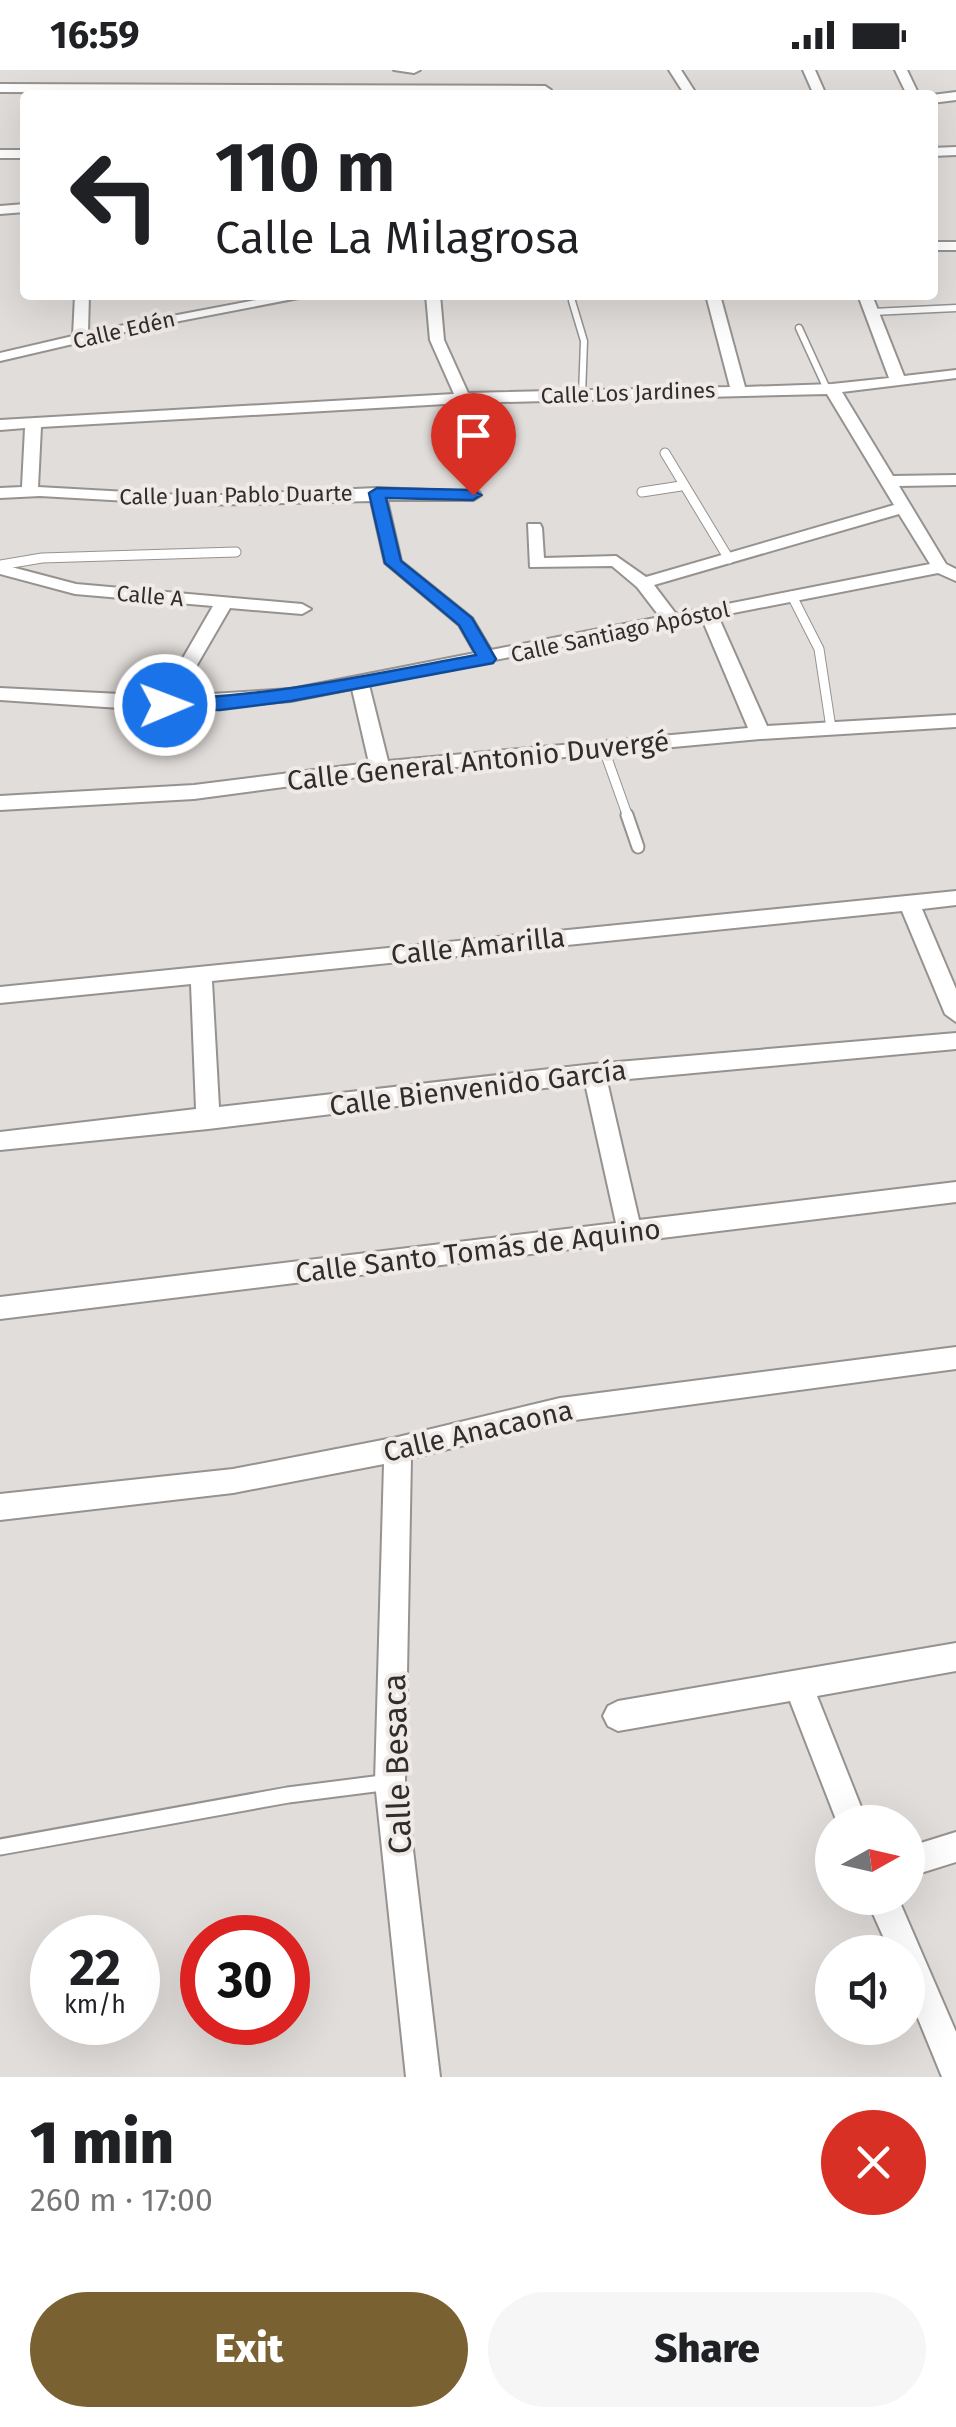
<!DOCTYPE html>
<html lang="en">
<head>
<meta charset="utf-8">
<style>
	:root { --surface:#fff; --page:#f6f6f6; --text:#202124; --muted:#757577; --accent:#796132 }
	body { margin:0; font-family:"Fira Sans",sans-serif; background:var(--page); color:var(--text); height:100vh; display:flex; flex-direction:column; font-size:38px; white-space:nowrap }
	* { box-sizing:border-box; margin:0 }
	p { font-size:32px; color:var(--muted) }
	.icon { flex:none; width:55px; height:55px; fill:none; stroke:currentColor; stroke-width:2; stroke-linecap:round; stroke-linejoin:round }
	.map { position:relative; height:2007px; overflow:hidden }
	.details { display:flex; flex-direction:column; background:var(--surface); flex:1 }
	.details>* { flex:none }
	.top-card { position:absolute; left:20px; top:20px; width:918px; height:210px; border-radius:10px; box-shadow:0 10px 40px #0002; background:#fff; color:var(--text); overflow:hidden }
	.needle { width:65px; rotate:82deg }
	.tools { position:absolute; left:815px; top:1735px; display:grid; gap:20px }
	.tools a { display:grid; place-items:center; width:110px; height:110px; border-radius:50%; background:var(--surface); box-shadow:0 10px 40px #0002; font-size:50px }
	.speed { position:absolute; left:30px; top:1845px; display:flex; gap:20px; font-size:50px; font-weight:700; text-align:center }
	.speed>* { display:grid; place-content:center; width:130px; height:130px; border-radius:50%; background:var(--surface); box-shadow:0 10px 40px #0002; line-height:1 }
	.speed small { font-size:25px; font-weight:400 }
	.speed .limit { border:15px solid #d22; background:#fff; color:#111 }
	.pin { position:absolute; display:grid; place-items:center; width:85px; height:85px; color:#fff; margin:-102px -42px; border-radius:50% 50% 50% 0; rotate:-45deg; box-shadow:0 0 10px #0007 }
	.pin .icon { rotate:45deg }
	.me { position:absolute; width:110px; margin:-55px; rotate:89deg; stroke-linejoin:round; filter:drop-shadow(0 0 8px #0008) }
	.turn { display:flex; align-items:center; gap:35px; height:210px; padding:0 30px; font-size:45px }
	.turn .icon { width:130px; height:130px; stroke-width:2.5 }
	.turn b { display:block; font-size:70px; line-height:85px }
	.round { display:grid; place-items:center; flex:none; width:105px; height:105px; border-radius:52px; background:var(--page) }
	.overview { display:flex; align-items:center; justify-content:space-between; height:170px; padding:0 30px }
	h1 { font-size:60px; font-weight:800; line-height:75px }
	.cta { display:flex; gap:20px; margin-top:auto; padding:20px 30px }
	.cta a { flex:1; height:115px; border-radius:60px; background:var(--accent); color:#fff; font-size:40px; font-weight:800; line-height:115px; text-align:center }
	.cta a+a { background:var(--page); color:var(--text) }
	.status { display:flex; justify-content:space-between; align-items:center; height:70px; padding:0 50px; background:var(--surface); direction:ltr }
	.status svg { height:28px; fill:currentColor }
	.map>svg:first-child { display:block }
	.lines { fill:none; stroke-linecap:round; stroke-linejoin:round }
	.lane-far3-casing { stroke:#96928f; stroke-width:9 }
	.lane-far2-casing { stroke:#96928f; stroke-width:11 }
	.lane-far1-casing { stroke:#96928f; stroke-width:15 }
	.lane-casing { stroke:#96928f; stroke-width:19 }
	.street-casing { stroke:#96928f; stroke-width:4 }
	.lane-far3 { stroke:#fff; stroke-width:6 }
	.lane-far2 { stroke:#fff; stroke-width:9 }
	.lane-far1 { stroke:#fff; stroke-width:11 }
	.lane { stroke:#fff; stroke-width:15 }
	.street { fill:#fff; fill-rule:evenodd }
	.route { fill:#1a73e8; stroke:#114b97; stroke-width:2.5 }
	.labels { text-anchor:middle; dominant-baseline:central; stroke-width:8; stroke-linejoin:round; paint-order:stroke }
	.far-street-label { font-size:22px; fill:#2f2e2c; stroke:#efeae7 }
	.street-label { font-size:28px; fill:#2f2e2c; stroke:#efeae7 }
	.near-street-label { font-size:32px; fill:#2f2e2c; stroke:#efeae7 }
</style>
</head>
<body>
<div class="status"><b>16:59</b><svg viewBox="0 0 49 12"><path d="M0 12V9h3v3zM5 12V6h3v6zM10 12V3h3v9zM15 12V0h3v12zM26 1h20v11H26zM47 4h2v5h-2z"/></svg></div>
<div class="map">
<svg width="956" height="2007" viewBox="0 0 956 2007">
	<rect width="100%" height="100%" fill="#e1ddda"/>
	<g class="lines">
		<defs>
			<g id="lane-far3">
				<polyline points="572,231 584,271 582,325"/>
				<polyline points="872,242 956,238"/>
				<polyline points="799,258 827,319"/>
			</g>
			<g id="lane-far2">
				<polyline points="665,383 729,489"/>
				<polyline points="642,422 681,416"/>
				<polyline points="0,495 42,488 236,482"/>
				<polyline points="792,526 819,579 831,658"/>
				<polyline points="603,677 628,747"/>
			</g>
			<polyline id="lane-far1" points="627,745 638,777"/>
			<polyline id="lane" points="0,1777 288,1725 390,1712"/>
			<g id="street">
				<polygon points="394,0 420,0 414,3"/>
				<polygon points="669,0 681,0 697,25 685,25"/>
				<polygon points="803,0 815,0 826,25 814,25"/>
				<polygon points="895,0 907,0 919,25 907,25"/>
				<polygon points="0,14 545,16 551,20 545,24 0,22"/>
				<polygon points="956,22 956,30 932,33 932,25"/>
				<polygon points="956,77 956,85 932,86 932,78"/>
				<rect x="0" y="80" width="25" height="8"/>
				<polygon points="25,134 25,142 0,144 0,136"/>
				<rect x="932" y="172" width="24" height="8"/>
				<polygon points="75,225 89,225 88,262 283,225 314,225 133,260 0,291 0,283 73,266"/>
				<path d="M426 225H440L444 270 468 323 730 317 706 225H720L745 317 832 314 889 308 858 225H872L904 306 956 300V308L842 322 893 406 956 405V415L899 416 946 494 956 499V511L938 503 718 546 767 656 956 645V657L760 669 380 704 194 729 0 740V726L194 715 369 693 352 619 291 631 165 641 0 630V618L161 626 213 536 75 524 0 504V494L76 514 302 534 311 539 302 544 230 538 179 626 291 619 475 583 459 555 385 493 371 431 199 435 40 426 0 428V418L22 417 25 358 0 360V350L454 324 430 270ZM827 324 894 435 646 507 616 486 544 488 542 458 540 454H528L530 497 612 496 637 517 660 547 491 580 472 548 401 491 387 430H473L481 425 479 422 377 418 199 426 38 417 41 357 463 333ZM899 444 930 494 676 544 654 515ZM702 549 748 658 388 691 369 615Z"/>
				<polygon points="956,821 956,835 922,839 956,919 956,952 945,944 902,841 212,911 219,1037 594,994 956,963 956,979 607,1011 639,1150 956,1112 956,1132 0,1249 0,1227 616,1153 585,1013 208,1059 0,1080 0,1062 196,1039 191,914 0,933 0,917"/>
				<polygon points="956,1277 956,1299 560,1352 411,1388 405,1712 440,2007 406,2007 375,1712 384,1394 233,1423 0,1450 0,1424 233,1399 398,1367 560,1328"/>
				<polygon points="956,1573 956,1601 817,1626 867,1752 837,1752 790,1631 618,1661 608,1656 603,1646 608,1636 618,1631"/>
				<polygon points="956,1762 956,1792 908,1807 908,1777"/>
				<polygon points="866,1828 898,1828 956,1962 956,2007 942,2007 908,1924 908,1882 890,1882"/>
			</g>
		</defs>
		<use href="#lane-far3" class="lane-far3-casing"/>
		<use href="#lane-far2" class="lane-far2-casing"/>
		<use href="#lane-far1" class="lane-far1-casing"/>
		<use href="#lane" class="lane-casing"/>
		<use href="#street" class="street-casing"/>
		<use href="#lane-far3" class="lane-far3"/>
		<use href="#lane-far2" class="lane-far2"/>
		<use href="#lane-far1" class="lane-far1"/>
		<use href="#lane" class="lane"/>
		<use href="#street" class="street"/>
	</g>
	<path class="route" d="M377 418 473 420 481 425 473 430 386 428 401 491 472 548 496 589 493 593 291 631 220 640 158 639V631L165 629C270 627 373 604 476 585L459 555 385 493 369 423Z"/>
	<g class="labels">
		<g class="far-street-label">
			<text transform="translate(124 260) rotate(-13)">Calle Edén</text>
			<text transform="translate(628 323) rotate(-2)">Calle Los Jardines</text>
			<text transform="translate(236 425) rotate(-1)">Calle Juan Pablo Duarte</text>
			<text transform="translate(150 526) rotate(5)">Calle A</text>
			<text transform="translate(620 562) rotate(-12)">Calle Santiago Apóstol</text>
		</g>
		<g class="street-label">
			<text transform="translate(478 691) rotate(-6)">Calle General Antonio Duvergé</text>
			<text transform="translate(478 876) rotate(-6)">Calle Amarilla</text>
			<text transform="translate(478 1018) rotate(-7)">Calle Bienvenido García</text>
			<text transform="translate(478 1181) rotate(-7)">Calle Santo Tomás de Aquino</text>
			<text transform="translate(478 1361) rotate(-13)">Calle Anacaona</text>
		</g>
		<g class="near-street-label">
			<text transform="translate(397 1694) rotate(-92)">Calle Besaca</text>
		</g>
	</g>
</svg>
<div class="tools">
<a><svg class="needle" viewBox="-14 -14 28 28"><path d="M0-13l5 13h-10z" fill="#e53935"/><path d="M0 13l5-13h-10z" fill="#757577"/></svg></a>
<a><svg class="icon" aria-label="sound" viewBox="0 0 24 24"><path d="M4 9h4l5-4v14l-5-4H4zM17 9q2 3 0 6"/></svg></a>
</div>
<div class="speed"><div>22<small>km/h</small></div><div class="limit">30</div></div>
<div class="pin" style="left:473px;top:425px;background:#d93025"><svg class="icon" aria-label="arrive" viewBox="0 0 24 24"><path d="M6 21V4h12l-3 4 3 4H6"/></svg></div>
<svg class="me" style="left:165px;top:635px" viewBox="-20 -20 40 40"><circle r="17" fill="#1a73e8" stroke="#fff" stroke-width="3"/><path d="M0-11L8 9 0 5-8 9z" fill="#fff"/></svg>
<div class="top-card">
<div class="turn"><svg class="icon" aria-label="left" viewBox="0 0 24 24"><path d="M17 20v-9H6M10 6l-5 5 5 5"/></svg><div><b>110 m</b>Calle La Milagrosa</div></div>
</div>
</div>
<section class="details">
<div class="overview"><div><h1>1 min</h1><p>260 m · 17:00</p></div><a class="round" style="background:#d93025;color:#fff"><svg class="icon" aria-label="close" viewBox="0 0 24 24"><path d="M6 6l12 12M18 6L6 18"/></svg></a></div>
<div class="cta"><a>Exit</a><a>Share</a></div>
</section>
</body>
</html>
